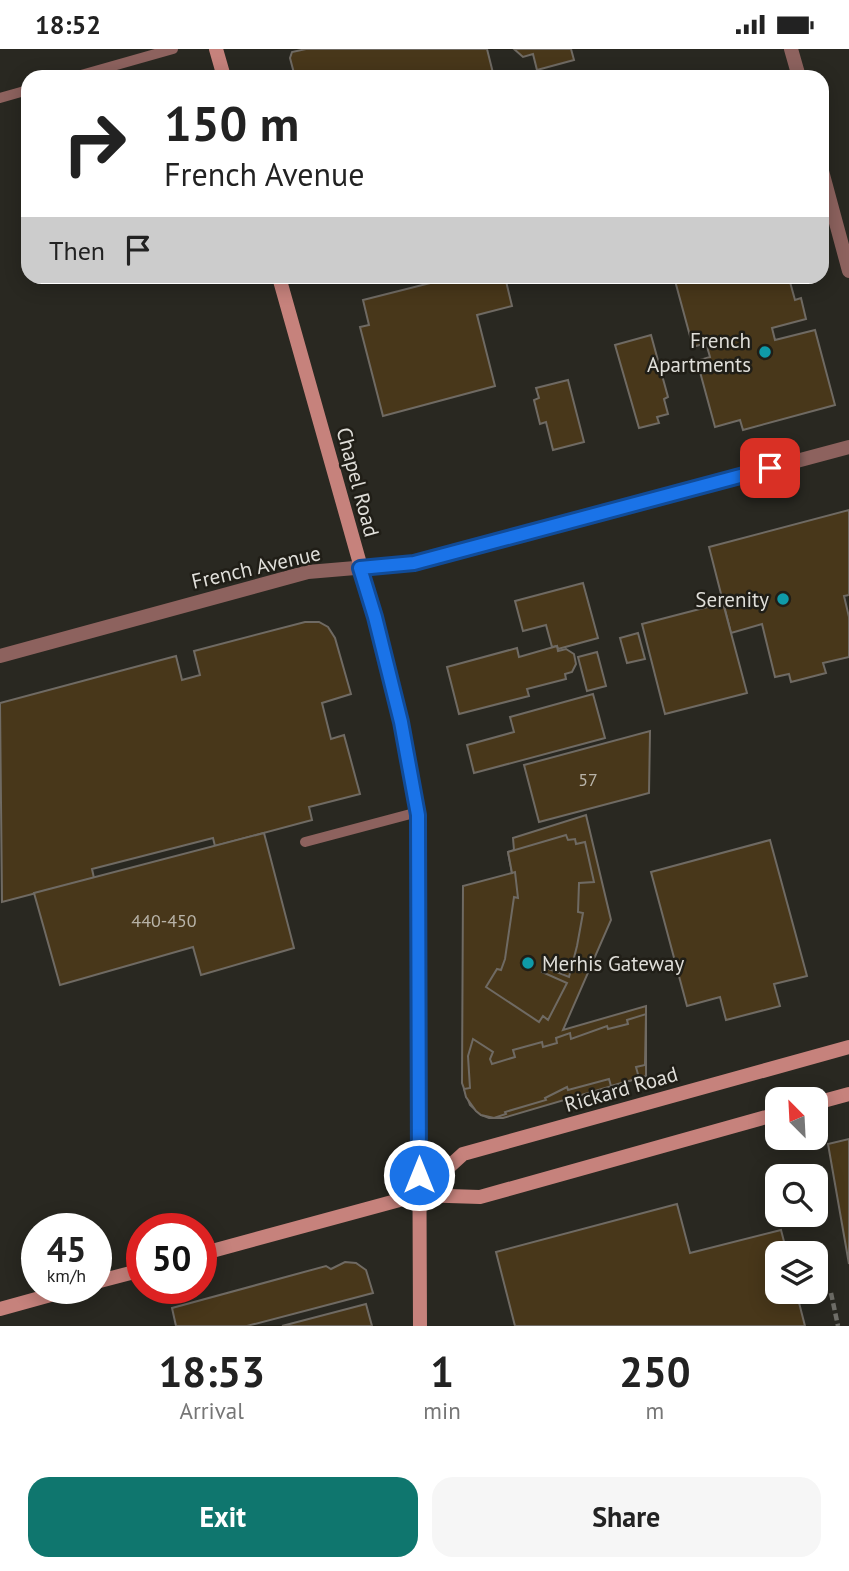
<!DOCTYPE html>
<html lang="en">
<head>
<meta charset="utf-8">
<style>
	:root { --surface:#fff; --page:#f6f6f6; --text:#222; --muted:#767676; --accent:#0f766e }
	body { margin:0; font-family:"PT Sans",sans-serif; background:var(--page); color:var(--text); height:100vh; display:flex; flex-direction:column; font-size:26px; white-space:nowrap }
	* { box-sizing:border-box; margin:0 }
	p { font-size:23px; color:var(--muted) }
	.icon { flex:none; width:38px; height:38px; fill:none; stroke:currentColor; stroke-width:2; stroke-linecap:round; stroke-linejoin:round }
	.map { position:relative; height:1277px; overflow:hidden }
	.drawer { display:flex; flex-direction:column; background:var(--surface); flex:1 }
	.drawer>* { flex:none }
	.top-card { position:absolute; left:21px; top:21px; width:808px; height:214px; border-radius:21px; box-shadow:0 4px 18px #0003; background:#fff; color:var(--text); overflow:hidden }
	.needle { width:46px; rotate:336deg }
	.buttons { position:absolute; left:765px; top:1038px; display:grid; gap:14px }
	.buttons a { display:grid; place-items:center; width:63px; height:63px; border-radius:14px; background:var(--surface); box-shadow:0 4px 18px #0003; font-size:35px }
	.speed { position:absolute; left:21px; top:1164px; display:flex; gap:14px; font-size:35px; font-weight:700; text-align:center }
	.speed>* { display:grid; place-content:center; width:91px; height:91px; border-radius:50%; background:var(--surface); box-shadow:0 4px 18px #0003; line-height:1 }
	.speed small { font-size:18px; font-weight:400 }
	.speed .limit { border:10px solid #d22; background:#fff; color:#111 }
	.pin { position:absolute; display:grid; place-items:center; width:60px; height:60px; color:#fff; margin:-30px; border-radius:14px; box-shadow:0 4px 10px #0006 }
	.me { position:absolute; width:77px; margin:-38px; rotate:0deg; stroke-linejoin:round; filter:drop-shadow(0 0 5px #0008) }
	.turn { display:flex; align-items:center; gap:24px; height:147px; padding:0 28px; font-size:32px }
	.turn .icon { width:91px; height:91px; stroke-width:2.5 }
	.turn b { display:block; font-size:49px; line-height:60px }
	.then { display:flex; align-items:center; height:66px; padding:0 28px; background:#0003; gap:14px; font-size:26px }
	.eta { display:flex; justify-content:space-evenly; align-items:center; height:119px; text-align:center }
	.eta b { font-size:42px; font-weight:700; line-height:49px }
	.cta { display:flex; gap:14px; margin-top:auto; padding:14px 28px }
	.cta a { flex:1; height:80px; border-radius:21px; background:var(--accent); color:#fff; font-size:28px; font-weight:700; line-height:80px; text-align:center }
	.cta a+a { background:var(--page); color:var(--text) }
	.status { display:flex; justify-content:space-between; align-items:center; height:49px; padding:0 35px; background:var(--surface); direction:ltr }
	.status svg { height:19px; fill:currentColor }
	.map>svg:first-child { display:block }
	.building { fill:#48371a; stroke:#6f6a63; stroke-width:2 }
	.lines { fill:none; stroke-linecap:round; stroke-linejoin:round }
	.path { stroke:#6f6e68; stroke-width:4.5; stroke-dasharray:7 3.5; stroke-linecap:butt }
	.lane { stroke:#8d625e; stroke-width:10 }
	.street { stroke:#8d625e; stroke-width:14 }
	.secondary { stroke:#c6827c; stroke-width:14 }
	.route-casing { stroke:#114b97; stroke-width:18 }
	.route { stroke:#1a73e8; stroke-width:12 }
	.culture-dot { fill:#0f9aa8; stroke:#201e17; stroke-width:2.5 }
	.labels { text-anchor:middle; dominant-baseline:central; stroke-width:5; stroke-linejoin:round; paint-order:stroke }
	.number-label { font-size:18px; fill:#b9b4a9 }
	.poi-label { font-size:21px; fill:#dfded9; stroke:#201e17; text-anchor:end }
	.street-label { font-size:21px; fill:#dfded9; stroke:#201e17 }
</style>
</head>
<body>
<div class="status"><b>18:52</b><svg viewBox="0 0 49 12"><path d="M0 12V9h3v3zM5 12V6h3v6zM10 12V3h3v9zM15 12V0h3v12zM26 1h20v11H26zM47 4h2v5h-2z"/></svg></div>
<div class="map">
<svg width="849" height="1277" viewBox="0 0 849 1277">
	<rect width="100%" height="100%" fill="#292821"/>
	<g class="building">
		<polygon points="306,0 487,0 494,28 295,28 290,9 292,3"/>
		<polygon points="514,0 571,0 574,11 537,21 533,5 523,8"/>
		<polygon points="454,228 505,228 512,257 477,266 495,337 383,367 360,278 369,276 363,251"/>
		<polygon points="674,228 794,228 795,232 790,233 795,251 801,249 806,270 772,279 775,291 815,281 835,356 743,381 740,371 715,378 697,312 710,308 706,294 693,298"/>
		<polygon points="651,286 668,348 664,350 668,365 657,368 659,374 639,379 615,296"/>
		<polygon points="568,331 584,393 553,401 546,373 540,375 534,351 539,349 536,339"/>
		<polygon points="849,461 849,546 844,547 849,568 849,608 823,614 826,624 791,633 789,625 775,628 762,575 731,584 709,498"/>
		<polygon points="583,534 598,589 558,600 557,597 552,598 546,576 523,582 515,552"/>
		<polygon points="723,554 747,644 665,665 642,575"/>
		<polygon points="305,573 319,573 328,578 335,589 351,645 322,654 331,690 344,686 360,745 309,758 312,771 215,797 213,789 92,820 94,829 2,853 0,654 176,607 182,631 200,626 194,602"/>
		<polygon points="638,584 645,610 627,614 620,589"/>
		<polygon points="557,597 558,602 566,600 574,605 576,615 572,623 565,625 566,630 527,640 529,647 459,665 447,618 517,599 519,608"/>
		<polygon points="597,603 606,637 587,642 578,608"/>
		<polygon points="593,645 605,689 474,724 467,696 514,683 510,668"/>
		<polygon points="650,682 649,744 539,773 524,716"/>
		<polygon points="586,766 611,871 563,981 646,957 646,1027 503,1069 489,1069 481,1066 470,1056 462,1034 463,837 512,824 508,803 514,801 513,789"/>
		<polygon points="264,784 294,899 201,926 193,898 60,936 34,844"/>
		<polygon points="566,786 568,791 575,790 576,795 585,793 594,833 579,834 578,863 583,864 577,897 569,928 544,918 542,923 567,934 548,971 543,967 539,973 486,938 497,920 501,921 505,910 514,848 518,849 515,823 512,824 508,803"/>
		<polygon points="770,791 807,927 774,935 780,957 726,971 720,948 687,957 651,823"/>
		<polygon points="646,965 645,1016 636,1018 639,1029 611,1037 609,1030 568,1041 567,1038 545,1049 546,1051 505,1063 506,1065 494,1069 481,1066 476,1062 466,1048 464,1040 470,1039 468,1007 473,990 493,1003 490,1010 492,1015 515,1008 513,1001 542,993 543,998 557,994 556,989 570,984 571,990 607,977 608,980 628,975 627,971"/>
		<polygon points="849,1090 849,1215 828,1095"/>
		<polygon points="677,1155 690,1204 781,1181 787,1204 777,1204 777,1242 796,1242 805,1277 515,1277 496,1203"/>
		<polygon points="345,1213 356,1214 366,1221 373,1244 247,1277 176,1277 172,1259 326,1217 331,1220"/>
		<polygon points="366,1255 372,1277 282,1277"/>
	</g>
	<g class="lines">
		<polyline class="path" points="831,1244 838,1277"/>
		<g class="lane">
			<polyline points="74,28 173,0"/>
			<polyline points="0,49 28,41"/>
			<polyline points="305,793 418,763"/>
		</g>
		<g class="street">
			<polyline points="791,0 799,28"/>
			<polyline points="822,122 849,222"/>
			<polyline points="0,607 308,523 414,514 849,398"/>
		</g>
		<g class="secondary">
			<polyline points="216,0 224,28"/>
			<polyline points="279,228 375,568 401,673 418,763 420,1277"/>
			<polyline points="816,1054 849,1045"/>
			<polyline points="418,1146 463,1105 849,998"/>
			<polyline points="201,1205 418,1146 480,1148 777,1065"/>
			<polyline points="96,1233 142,1221"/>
			<polyline points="0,1260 76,1239"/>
		</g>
	</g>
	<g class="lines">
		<defs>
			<polyline id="route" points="419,1126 418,766 401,673 375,568 360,519 414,514 770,419"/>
		</defs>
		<use href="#route" class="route-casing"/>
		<use href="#route" class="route"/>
	</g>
	<g class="culture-dot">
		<circle cx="765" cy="303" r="7"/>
		<circle cx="783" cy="550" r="7"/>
		<circle cx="528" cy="914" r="7"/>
	</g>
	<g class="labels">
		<g class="number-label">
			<text x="588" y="730">57</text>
			<text x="164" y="871">440-450</text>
		</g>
		<g class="poi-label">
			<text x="751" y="291">French<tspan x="751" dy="24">Apartments</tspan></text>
			<text x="769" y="550">Serenity</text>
			<text x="542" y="914" text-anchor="start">Merhis Gateway</text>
		</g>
		<g class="street-label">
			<text transform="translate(358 433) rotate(75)">Chapel Road</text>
			<text transform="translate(256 518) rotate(-13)">French Avenue</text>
			<text transform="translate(621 1040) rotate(-16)">Rickard Road</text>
		</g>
	</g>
</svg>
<div class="buttons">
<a><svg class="needle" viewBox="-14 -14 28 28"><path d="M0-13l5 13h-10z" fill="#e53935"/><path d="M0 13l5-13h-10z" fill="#767676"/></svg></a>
<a><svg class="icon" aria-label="search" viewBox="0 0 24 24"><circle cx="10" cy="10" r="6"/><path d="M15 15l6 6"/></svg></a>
<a><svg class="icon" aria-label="layers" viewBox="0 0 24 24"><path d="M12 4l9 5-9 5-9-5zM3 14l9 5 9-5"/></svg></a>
</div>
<div class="speed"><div>45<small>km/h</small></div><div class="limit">50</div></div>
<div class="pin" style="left:770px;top:419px;background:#d93025"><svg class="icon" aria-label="arrive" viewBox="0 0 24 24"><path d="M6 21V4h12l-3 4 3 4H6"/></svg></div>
<svg class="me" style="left:419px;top:1126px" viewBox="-20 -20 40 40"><circle r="17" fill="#1a73e8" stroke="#fff" stroke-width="3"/><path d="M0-11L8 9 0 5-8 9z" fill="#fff"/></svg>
<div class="top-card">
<div class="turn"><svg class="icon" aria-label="right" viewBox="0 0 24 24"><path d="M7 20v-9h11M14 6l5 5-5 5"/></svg><div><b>150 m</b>French Avenue</div></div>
<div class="then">Then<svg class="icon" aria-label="arrive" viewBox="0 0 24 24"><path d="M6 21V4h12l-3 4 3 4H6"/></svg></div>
</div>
</div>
<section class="drawer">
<div class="eta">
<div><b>18:53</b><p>Arrival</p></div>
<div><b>1</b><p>min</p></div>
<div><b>250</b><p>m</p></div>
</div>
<div class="cta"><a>Exit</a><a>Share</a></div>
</section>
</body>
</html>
